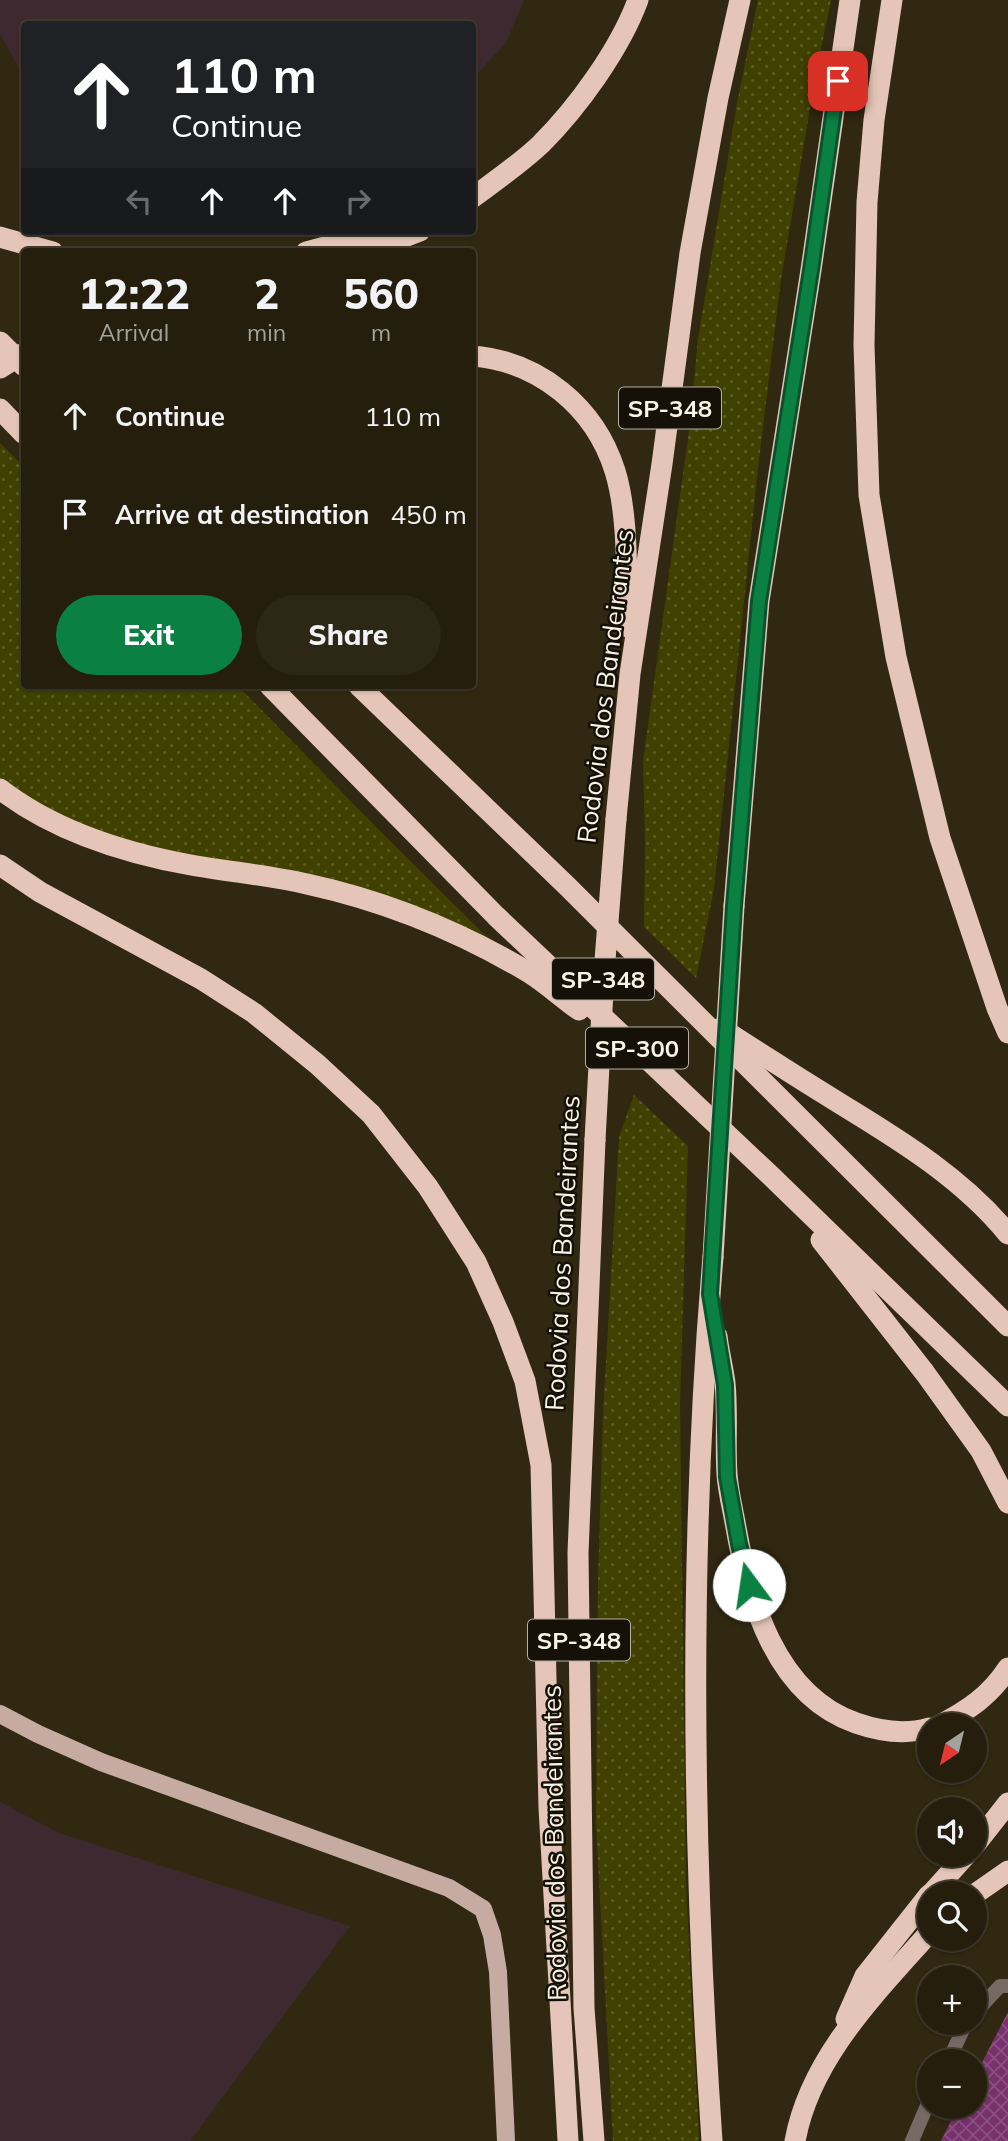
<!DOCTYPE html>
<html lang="en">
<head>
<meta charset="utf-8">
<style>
	:root { --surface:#251e0d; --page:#2d2716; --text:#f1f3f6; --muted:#a3a29d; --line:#423c2e; --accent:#0b8043 }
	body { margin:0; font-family:Mulish,sans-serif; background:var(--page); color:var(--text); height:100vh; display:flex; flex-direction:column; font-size:26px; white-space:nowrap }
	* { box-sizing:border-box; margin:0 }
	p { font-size:23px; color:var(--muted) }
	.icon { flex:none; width:38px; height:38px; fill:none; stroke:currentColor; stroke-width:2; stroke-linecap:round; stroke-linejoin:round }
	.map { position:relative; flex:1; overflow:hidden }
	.panel { position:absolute; left:21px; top:248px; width:455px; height:441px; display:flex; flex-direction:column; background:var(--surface); border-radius:7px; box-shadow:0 2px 5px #0004,0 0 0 2px var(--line) }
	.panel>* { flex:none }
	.top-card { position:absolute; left:21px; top:21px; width:455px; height:214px; border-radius:7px; box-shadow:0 2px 5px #0004,0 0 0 2px var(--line); background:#202124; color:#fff; overflow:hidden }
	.needle { width:46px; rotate:215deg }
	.buttons { position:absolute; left:917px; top:1713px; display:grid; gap:14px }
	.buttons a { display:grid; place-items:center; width:70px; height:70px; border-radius:50%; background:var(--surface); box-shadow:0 2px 5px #0004,0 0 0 2px var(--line); font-size:35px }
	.pin { position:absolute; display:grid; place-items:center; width:60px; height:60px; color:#fff; margin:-30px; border-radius:14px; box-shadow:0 4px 10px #0006 }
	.me { position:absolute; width:77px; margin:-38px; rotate:346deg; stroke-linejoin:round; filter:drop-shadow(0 0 5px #0008) }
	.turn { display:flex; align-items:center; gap:24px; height:147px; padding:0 35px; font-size:32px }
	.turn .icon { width:91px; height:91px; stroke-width:2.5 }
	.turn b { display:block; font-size:49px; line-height:60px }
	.lanes { display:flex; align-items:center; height:66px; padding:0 35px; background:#0003; justify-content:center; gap:35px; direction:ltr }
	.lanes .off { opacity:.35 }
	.eta { display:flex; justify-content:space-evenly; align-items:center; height:119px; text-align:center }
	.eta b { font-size:42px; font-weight:800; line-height:49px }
	.action { display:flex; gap:14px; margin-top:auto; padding:14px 35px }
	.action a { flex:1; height:80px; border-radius:42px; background:var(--accent); color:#fff; font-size:28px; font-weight:800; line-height:80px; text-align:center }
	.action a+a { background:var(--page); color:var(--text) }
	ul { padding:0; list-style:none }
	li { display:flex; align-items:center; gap:21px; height:98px; padding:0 35px }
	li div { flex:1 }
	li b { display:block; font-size:26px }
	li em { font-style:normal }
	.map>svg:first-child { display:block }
	.industrial { fill:#3d2a30 }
	.grass { fill:url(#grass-dots) }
	.building { fill:url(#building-cross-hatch) }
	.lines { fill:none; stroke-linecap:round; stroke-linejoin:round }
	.street { stroke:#776a65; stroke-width:14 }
	.primary { stroke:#c5aba1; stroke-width:18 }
	.highway { stroke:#e4c5b8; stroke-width:21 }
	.highway-bridge { stroke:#e4c5b8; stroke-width:21 }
	.route-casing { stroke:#07532c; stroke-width:18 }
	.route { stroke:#0b8043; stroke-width:12 }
	.labels { text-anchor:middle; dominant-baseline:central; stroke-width:5; stroke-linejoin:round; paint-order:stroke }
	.shield { fill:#151108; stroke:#b5b0a3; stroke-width:2 }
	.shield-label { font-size:24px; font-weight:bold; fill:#faf4e6 }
	.street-label { font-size:26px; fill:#faf4e6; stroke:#151108 }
</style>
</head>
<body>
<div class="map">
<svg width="1008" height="2141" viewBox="0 0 1008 2141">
	<defs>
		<pattern id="grass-dots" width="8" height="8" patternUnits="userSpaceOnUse" patternTransform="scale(1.75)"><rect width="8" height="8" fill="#404100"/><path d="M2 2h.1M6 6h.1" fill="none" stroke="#5c5d25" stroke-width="1.8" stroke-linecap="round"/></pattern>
		<pattern id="building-cross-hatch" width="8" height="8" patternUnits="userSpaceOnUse" patternTransform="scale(1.75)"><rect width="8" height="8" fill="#77316c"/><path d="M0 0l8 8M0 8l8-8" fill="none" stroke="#8b4f81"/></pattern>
	</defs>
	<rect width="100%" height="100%" fill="#312811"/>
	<g class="industrial">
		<polygon points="0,0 524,0 506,43 473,78 472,24 24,24 24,77 0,34"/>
		<polygon points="0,1802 59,1833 350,1926 190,2141 0,2141"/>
	</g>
	<g class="grass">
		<polygon points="758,0 831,0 815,79 781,279 758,468 714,889 696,978 644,927 645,841 643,761 690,424 698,339 737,103"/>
		<polygon points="0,443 24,467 24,686 238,686 379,830 506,956 460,931 120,843 0,785"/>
		<polygon points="634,1095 688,1146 680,1402 686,1886 699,2141 613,2141 596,1823 598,1580 603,1414 619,1137"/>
	</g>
	<polygon class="building" points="1008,2012 1008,2141 941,2141 958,2107 975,2107 975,2076"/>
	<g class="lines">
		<g class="street">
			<polyline points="975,2013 1000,1986 1008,1986"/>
			<polyline points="948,2062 966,2023"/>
			<polyline points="912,2141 929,2101"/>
		</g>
		<polyline class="primary" points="0,1714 38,1734 101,1762 449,1888 483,1909 492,1935 498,1972 506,2141"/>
		<g class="highway">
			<polyline points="892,0 874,120 867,202 864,345 869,495 896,657 940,838 997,1008 1008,1033"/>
			<path d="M472 198C495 181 520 164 541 144 578 107 620 49 638 0"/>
			<polyline points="0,237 53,252"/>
			<polyline points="306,252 382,231"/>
			<polyline points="365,252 420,231"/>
			<polyline points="0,342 24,366"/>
			<path d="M472 356C539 361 595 407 615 471 629 516 626 579 628 627"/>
			<polyline points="0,409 24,434"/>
			<polyline points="270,686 496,916 770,1175 1008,1406"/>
			<polyline points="359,686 567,886 1008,1326"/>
			<path d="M0 789C53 830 125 853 191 865 229 872 269 875 307 884 385 901 459 931 528 972 546 983 562 998 579 1010"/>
			<polyline points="616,819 630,674 662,464 690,253 718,98 740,0"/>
			<polyline points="0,865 40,892 201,979 254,1013 317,1064 371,1114 428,1187 476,1262 503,1322 525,1381 541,1465 549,1808 568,2141"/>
			<polyline points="734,906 759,601 811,270 850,0"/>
			<path d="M721 1028C761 1054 802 1080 844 1106 903 1142 964 1180 1008 1234"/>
			<polyline points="821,1240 925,1373 981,1451 1008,1503"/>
			<path d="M717 1336C719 1352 723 1368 725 1383 728 1413 725 1444 727 1474 728 1490 732 1506 735 1522 748 1598 775 1695 856 1723 879 1731 905 1735 929 1728"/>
			<path d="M938 1726C967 1711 990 1696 1008 1668"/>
			<polyline points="975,1845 1008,1803"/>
			<polyline points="931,1894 966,1855"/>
			<polyline points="975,1894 1008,1871"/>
			<polyline points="846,2019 865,1976 929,1895"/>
			<polyline points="594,2141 584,2008 578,1553 595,1140"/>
			<path d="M712 2141C692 1848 688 1551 713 1257"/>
			<path d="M795 2141C810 2058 875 1994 929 1933"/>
		</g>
		<g class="highway-bridge">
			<polyline points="0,368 24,353"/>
			<polyline points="595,1140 604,973 616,819"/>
			<polyline points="713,1257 734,906"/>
		</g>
	</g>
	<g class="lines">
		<defs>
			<polyline id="route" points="749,1585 739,1544 727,1477 725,1385 710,1294 734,906 759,601 811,270 838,81"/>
		</defs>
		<use href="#route" class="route-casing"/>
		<use href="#route" class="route"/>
	</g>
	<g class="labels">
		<g class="shield">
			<rect x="619" y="387.5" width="102" height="41" rx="5"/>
			<rect x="552" y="958.5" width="102" height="41" rx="5"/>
			<rect x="586" y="1027.5" width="102" height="41" rx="5"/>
			<rect x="528" y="1619.5" width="102" height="41" rx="5"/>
		</g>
		<g class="shield-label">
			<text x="670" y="408">SP-348</text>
			<text x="603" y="979">SP-348</text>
			<text x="637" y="1048">SP-300</text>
			<text x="579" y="1640">SP-348</text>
		</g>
		<g class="street-label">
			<text transform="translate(605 686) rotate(-83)">Rodovia dos Bandeirantes</text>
			<text transform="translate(562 1253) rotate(-87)">Rodovia dos Bandeirantes</text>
			<text transform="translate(554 1843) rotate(-91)">Rodovia dos Bandeirantes</text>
		</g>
	</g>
</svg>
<div class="buttons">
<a><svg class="needle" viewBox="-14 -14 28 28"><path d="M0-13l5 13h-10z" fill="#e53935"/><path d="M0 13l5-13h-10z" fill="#a3a29d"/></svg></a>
<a><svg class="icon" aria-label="sound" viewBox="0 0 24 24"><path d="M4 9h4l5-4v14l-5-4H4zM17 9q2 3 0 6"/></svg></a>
<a><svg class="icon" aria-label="search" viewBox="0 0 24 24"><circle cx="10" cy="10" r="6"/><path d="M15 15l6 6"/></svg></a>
<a>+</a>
<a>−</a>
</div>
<div class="pin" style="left:838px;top:81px;background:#d93025"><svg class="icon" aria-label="arrive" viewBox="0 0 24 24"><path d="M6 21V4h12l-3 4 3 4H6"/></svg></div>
<svg class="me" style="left:749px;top:1585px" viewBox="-20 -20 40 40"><circle r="19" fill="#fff"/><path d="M0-13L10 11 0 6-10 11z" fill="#0b8043"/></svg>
<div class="top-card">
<div class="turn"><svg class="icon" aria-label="ahead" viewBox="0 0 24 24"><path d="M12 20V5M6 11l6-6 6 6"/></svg><div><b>110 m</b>Continue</div></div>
<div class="lanes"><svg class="icon off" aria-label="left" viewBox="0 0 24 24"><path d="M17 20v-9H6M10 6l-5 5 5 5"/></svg><svg class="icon" aria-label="ahead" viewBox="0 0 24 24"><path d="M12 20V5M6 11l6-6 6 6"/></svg><svg class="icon" aria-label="ahead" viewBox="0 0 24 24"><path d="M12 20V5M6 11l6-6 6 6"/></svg><svg class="icon off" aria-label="right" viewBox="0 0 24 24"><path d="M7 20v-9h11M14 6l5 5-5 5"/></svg></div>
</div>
<section class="panel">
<div class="eta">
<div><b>12:22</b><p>Arrival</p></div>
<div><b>2</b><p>min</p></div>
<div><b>560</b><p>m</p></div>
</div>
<ul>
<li><svg class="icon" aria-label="ahead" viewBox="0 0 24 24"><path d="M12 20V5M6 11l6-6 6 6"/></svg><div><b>Continue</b></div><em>110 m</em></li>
<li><svg class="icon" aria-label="arrive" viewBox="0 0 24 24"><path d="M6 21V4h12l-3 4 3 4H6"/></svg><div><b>Arrive at destination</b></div><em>450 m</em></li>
</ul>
<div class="action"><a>Exit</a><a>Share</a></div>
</section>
</div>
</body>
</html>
